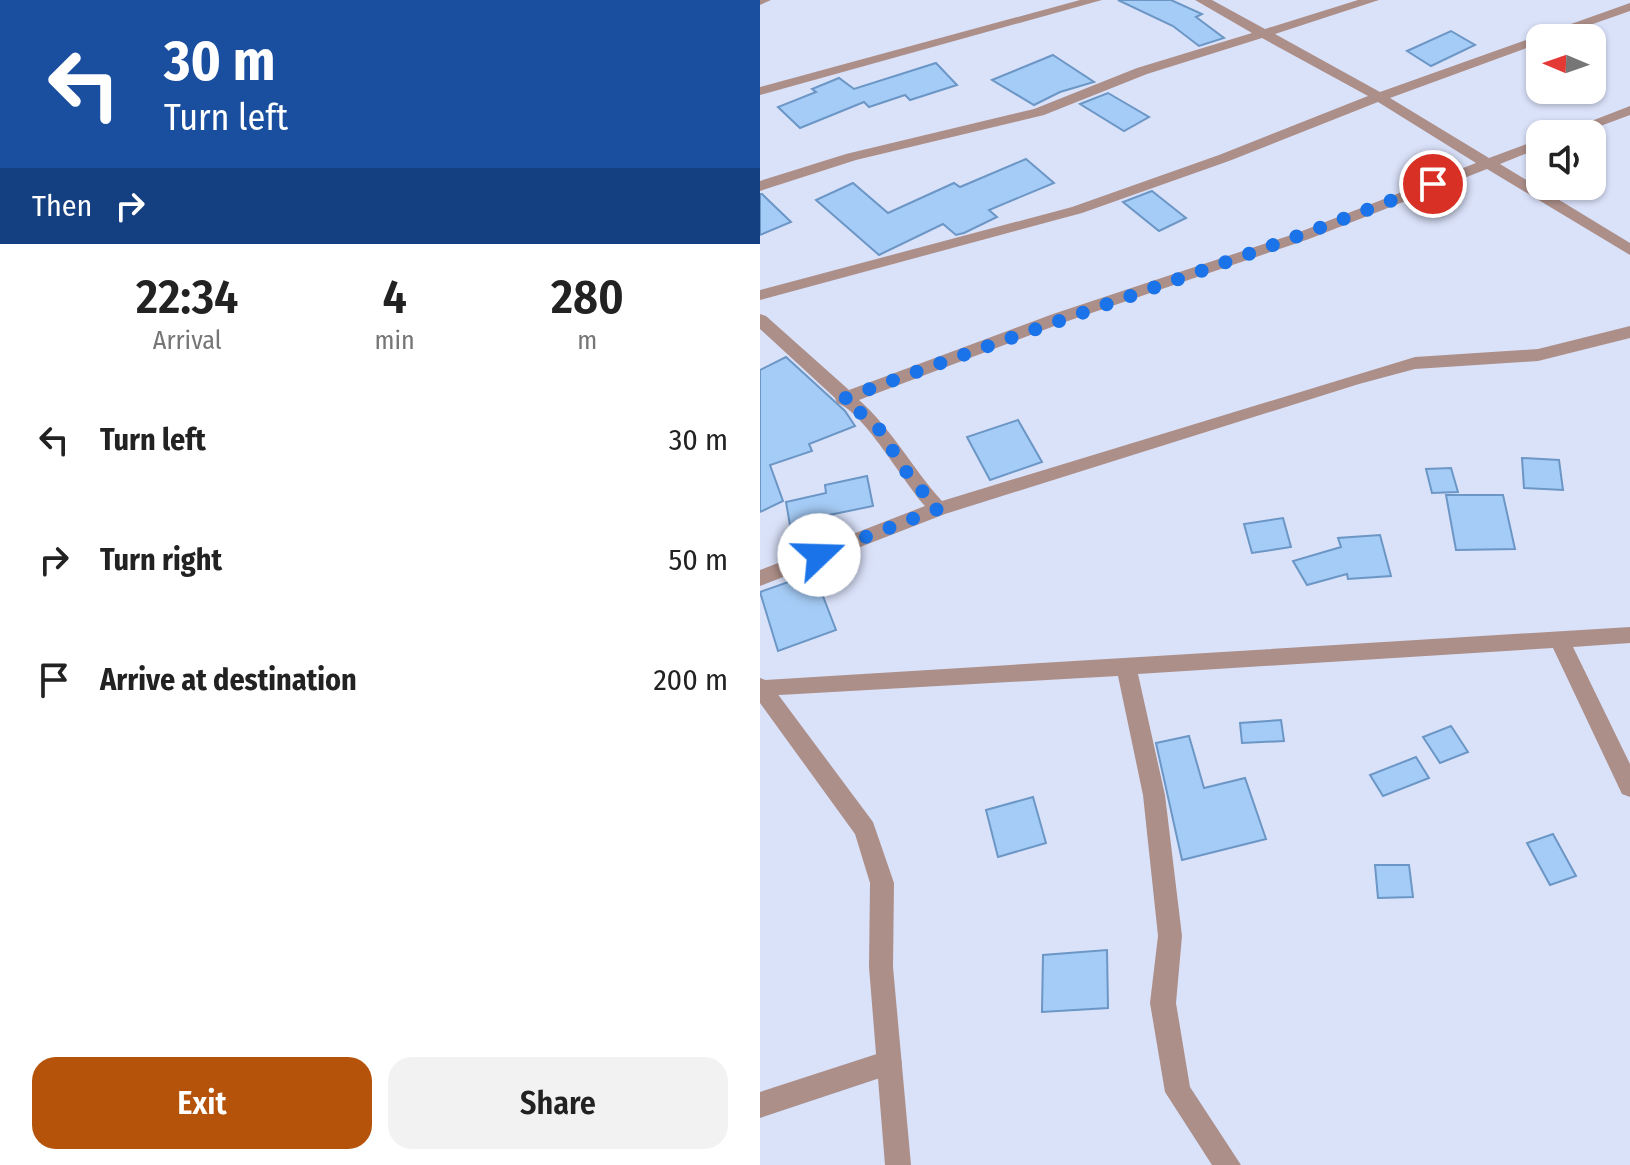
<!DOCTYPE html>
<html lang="en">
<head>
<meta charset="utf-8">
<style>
	:root { --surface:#fff; --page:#f2f2f2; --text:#222; --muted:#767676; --accent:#b45309 }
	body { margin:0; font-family:"Fira Sans Condensed",sans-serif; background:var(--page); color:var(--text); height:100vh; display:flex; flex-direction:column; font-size:30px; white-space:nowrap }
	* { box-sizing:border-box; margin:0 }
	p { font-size:26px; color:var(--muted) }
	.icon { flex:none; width:44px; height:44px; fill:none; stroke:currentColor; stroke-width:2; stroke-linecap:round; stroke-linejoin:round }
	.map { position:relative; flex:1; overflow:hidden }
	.details { display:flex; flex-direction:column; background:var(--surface); width:760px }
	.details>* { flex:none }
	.hud { background:#1a4fa0; color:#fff; overflow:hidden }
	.needle { width:52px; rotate:272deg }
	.fabs { position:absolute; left:766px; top:24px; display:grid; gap:16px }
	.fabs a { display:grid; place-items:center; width:80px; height:80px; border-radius:16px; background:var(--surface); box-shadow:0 2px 6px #0004; font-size:40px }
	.pin { position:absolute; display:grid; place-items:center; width:68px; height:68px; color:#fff; margin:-34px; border:4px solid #fff; border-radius:50%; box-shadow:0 2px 8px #0007 }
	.me { position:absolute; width:88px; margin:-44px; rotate:69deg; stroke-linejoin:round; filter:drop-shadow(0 0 6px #0008) }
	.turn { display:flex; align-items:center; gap:28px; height:168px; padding:0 32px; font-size:36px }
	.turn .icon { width:104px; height:104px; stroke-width:2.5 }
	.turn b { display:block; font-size:56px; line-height:68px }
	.then { display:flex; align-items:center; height:76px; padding:0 32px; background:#0003; gap:16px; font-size:30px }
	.eta { display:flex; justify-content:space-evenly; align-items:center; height:136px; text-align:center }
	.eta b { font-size:48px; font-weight:600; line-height:56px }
	.button { display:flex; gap:16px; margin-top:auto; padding:16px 32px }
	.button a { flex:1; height:92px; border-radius:24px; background:var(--accent); color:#fff; font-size:32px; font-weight:600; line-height:92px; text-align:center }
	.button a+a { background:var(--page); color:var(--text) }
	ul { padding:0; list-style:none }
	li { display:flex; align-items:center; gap:24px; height:120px; padding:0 32px }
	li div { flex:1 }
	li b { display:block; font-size:30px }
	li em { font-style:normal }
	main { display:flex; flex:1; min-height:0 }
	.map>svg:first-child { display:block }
	.building { fill:#a5ccf6; stroke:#6b96c5; stroke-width:2 }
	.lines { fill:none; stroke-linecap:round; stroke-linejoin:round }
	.minor { fill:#ad8f89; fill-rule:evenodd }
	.tertiary { fill:#ad8f89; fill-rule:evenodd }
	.route { stroke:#1a73e8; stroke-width:14; stroke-dasharray:0 25.2 }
</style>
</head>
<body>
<main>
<section class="details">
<div class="hud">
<div class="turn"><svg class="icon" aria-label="left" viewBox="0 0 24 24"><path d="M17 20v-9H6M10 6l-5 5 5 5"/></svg><div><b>30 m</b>Turn left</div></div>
<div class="then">Then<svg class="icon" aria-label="right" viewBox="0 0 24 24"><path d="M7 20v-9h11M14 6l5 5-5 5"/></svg></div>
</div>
<div class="eta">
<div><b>22:34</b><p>Arrival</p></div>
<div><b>4</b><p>min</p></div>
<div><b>280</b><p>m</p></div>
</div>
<ul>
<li><svg class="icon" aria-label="left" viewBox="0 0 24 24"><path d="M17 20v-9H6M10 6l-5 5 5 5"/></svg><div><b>Turn left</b></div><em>30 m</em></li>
<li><svg class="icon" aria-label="right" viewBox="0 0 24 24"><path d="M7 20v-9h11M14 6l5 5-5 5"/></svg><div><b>Turn right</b></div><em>50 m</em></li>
<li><svg class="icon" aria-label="arrive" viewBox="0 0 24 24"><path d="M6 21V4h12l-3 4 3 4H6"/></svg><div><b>Arrive at destination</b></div><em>200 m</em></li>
</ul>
<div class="button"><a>Exit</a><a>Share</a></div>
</section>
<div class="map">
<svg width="870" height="1165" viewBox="0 0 870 1165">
	<rect width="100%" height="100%" fill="#dae2fa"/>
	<g class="building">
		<polygon points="358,0 411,0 442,14 436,17 464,38 439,46 413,26"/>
		<polygon points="691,31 715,45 671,66 647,51"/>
		<polygon points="293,55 334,82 300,92 274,105 232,80"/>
		<polygon points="176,63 197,85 150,100 145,95 109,107 104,102 40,128 18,107 56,92 52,89 79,78 94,89"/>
		<polygon points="348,93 389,117 364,131 320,104"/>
		<polygon points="266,159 294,183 229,210 237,217 204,233 196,235 183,224 119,255 56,200 93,183 128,213 194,183 200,187"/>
		<polygon points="392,191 426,218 399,231 363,202"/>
		<polygon points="0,194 2,194 31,222 0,235"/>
		<polygon points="26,357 85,411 95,426 49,444 52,451 10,465 23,501 0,512 0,370"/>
		<polygon points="258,420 282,462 230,480 207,437"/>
		<polygon points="762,458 799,460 803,490 764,488"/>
		<polygon points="691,468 698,492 672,493 666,469"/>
		<polygon points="107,476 113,506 64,516 66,523 31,531 26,502 66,493 65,485"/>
		<polygon points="686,495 743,495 755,549 696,550"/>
		<polygon points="523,518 531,547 492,553 484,524"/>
		<polygon points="620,535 631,576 588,579 587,574 547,585 533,561 581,547 578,538"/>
		<polygon points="54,573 76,630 18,651 0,592"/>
		<polygon points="521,720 524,741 482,743 480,723"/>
		<polygon points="691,726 708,752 680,763 663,737"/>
		<polygon points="429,736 444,788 485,778 506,839 422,860 396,743"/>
		<polygon points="656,757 669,778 623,796 610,775"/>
		<polygon points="273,797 286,843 238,857 226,810"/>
		<polygon points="793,834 816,876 790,885 767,843"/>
		<polygon points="615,865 649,865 653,897 618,898"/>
		<polygon points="347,950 348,1008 282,1012 283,955"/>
	</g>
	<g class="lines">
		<g class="minor">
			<polygon points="0,0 11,0 0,5"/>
			<polygon points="320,0 342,0 0,95 0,87"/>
			<path d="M435 0H452L505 29 598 0H619L515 34 620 92 870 3V11L793 38H780V43L630 98 729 158 780 139V148L740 164 870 243V255L727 169 549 239 305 322 99 400C132 429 152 468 182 501L655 357 778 349 870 326V338L778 361 655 369 599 384 185 514 0 586V570L165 506C143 482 104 412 77 403L75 398 0 329V314L6 316 89 390 293 314 537 233 716 163 618 102 469 161 322 213 0 300V290L312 207 459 155 608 96 502 38 387 74 284 115 96 160 0 191V181L86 154 274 109 377 68 492 33Z"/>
			<polygon points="870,106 870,115 819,134 798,134"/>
			<polygon points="870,627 870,643 813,647 870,764 870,797 862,794 793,648 378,674 405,795 422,936 416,1003 430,1087 481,1165 452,1165 405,1092 390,1003 398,936 383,795 358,676 0,696 0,682 5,680"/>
			<polygon points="129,1050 138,1054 142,1063 138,1072 0,1118 0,1092"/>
		</g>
		<polygon class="tertiary" points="0,678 8,681 113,822 134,883 133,967 151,1165 125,1165 109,967 110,883 95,834 0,703"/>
	</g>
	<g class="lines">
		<path class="route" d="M59 555 178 509 149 476 117 426 83 399C279 325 479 262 673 184"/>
	</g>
</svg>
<div class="fabs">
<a><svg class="needle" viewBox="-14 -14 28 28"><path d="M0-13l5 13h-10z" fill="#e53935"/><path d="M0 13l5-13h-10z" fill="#767676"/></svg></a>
<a><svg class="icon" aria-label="sound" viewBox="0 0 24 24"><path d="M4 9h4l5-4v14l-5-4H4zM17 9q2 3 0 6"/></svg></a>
</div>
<div class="pin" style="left:673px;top:184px;background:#d93025"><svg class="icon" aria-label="arrive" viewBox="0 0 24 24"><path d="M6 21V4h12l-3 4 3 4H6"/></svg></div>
<svg class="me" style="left:59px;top:555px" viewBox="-20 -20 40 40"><circle r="19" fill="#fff"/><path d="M0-13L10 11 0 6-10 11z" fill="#1a73e8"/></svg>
</div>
</main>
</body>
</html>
